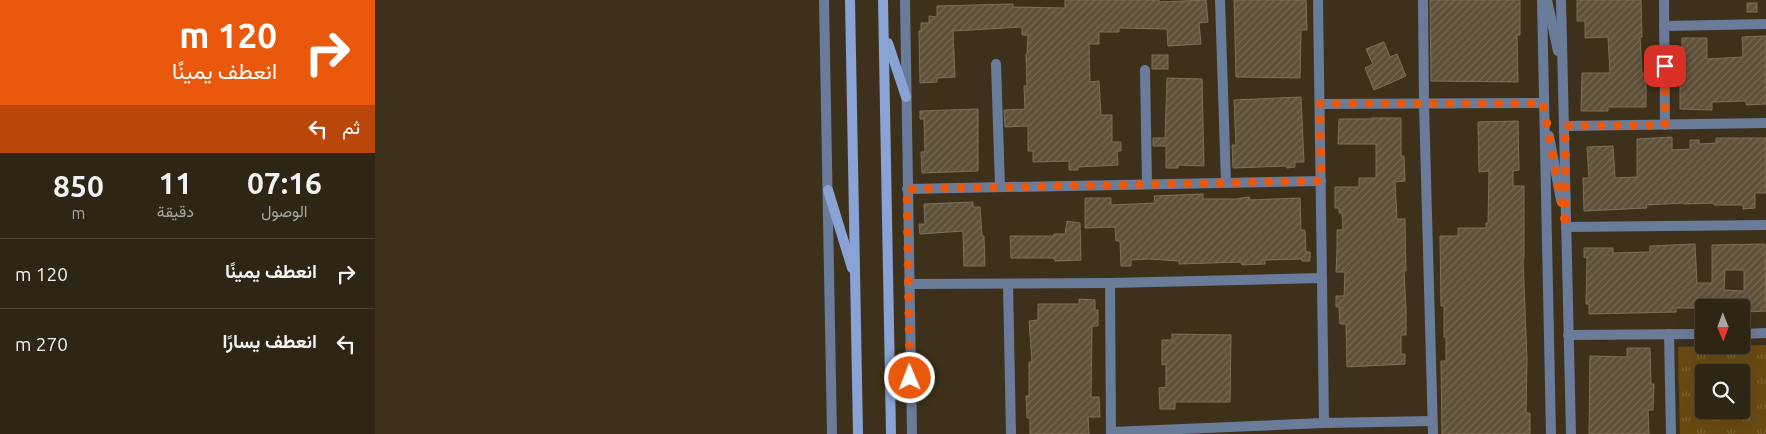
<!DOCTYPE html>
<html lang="ar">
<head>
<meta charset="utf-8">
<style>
	:root { --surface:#2e2514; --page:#362d1d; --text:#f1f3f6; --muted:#a7a5a0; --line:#494234 }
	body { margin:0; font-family:Ubuntu,Vazirmatn,sans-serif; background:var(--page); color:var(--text); direction:rtl; height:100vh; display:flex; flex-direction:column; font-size:19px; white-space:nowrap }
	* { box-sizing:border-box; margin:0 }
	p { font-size:16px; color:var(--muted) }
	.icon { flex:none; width:28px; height:28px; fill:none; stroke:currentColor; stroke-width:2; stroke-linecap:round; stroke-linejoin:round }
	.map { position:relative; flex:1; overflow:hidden; direction:ltr }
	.drawer { display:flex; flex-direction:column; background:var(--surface); width:375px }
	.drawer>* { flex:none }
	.guide { background:#ea580c; color:#fff; overflow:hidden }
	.needle { width:32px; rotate:179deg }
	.controls { position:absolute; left:1320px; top:299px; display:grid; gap:10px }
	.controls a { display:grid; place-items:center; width:55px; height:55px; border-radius:5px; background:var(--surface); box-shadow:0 5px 20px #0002,0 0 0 1px var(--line); font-size:25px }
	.pin { position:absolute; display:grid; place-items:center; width:42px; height:42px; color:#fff; margin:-21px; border-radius:10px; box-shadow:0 2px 8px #0006 }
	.me { position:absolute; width:55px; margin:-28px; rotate:359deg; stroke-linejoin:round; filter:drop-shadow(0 0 4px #0008) }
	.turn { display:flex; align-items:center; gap:18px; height:105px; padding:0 15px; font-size:22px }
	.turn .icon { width:65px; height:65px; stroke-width:2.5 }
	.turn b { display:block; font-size:35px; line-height:42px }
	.then { display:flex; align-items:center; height:48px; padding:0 15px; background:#0003; gap:10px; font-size:19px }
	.eta { display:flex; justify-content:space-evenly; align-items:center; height:85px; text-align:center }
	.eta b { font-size:30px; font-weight:600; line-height:35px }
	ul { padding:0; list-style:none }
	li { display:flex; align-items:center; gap:15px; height:70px; padding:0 15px; border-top:1px solid var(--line) }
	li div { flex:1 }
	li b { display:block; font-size:19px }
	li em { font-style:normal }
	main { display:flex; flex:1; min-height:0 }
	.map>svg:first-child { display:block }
	.park { fill:url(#park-tufts); fill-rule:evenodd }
	.building { fill:url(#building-hatch); stroke:#7f6f58; fill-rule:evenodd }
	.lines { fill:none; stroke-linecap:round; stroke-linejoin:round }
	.minor { stroke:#6b7b9a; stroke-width:10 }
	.tertiary { stroke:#6b7b9a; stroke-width:10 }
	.secondary { stroke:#89a3d4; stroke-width:10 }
	.route { stroke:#ea580c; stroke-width:9; stroke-dasharray:0 16.2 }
</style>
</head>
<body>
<main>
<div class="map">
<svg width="1391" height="434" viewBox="0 0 1391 434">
	<defs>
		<pattern id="park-tufts" width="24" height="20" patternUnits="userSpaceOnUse" patternTransform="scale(1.25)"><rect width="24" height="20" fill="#694b12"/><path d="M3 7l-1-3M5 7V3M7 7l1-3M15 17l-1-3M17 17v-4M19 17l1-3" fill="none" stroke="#7e6433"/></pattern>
		<pattern id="building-hatch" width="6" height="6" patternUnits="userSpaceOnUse" patternTransform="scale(1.25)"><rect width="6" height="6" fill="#60513a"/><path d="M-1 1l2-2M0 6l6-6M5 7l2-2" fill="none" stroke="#766955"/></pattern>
	</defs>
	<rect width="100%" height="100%" fill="#3e311b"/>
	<path class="park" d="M1391 345V434H1305L1303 347ZM1329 372H1366V410H1329Z"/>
	<g class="building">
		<polygon points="690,0 784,0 784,2 831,0 833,22 824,23 826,44 793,46 792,29 744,28 744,32 724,32 724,44 714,44 715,82 724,81 726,115 737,115 737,142 746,142 746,151 742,151 743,165 703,167 703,170 694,170 694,161 658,162 658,151 653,151 653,126 630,127 629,110 650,109 649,86 652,86 651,54 652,54 653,35 647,35 647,27 578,31 580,77 562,78 562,82 545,83 544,31 546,31 546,23 554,23 554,16 562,17 562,6 638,4 638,7 690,8"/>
		<polygon points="859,0 931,0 932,30 926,30 925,78 861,77"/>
		<polygon points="1055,0 1145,0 1145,35 1142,35 1143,82 1056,81"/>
		<polygon points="1202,0 1266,0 1267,37 1265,37 1267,73 1271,73 1271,107 1233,107 1233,111 1206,111 1207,73 1235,73 1233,37 1210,38 1210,21 1202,21"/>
		<rect x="1372" y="3" width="10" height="9"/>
		<polygon points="1391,36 1391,104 1371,105 1371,101 1337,102 1337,110 1305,109 1305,86 1301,85 1301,75 1307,75 1307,38 1332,38 1332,59 1368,57 1367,37"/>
		<polygon points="1009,42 1015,57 1022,54 1031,76 999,90 990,68 998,64 991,49"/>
		<rect x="777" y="55" width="16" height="14"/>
		<polygon points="792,78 827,79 829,166 803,165 803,168 791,168 791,146 778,146 778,138 790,138"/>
		<polygon points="926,97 929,162 920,162 920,167 912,168 912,166 858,168 857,145 861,145 859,100"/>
		<polygon points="603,109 603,171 547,173 546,152 550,152 549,119 545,119 545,111"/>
		<polygon points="996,118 1026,118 1026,156 1029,156 1030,181 1020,182 1022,219 1030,219 1031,271 1029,271 1031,309 1031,335 1026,335 1026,354 1030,354 1030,364 972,367 971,324 965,324 964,307 961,307 961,296 969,296 970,272 961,272 962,249 962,230 968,230 967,213 964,213 964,208 960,208 960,187 984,187 984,178 1001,178 1001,144 963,144 964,119 996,119"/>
		<polygon points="1143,121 1144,170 1138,171 1138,186 1149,186 1149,259 1148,259 1152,360 1151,413 1155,413 1155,434 1067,434 1066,361 1071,361 1071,337 1069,337 1069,306 1066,306 1065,236 1083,236 1083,228 1111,228 1111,223 1113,223 1114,171 1104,172 1103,122"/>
		<polygon points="1297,137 1297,150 1315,149 1315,140 1324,140 1324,144 1341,143 1341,138 1391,138 1391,193 1380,193 1380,208 1368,209 1368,205 1339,205 1339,203 1309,204 1309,203 1271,205 1272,208 1209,211 1208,178 1214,178 1212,147 1238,146 1240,178 1262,177 1262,139"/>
		<polygon points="828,194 828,199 861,199 874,197 875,200 925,198 926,230 930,230 931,252 935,252 935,261 927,261 927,259 890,260 890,264 867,265 866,262 804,264 804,261 774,259 756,260 756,266 746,266 745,241 741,241 740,227 710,228 710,198 736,198 736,205 780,203 779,196"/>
		<polygon points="598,202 598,207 605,207 607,236 609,236 610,266 589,266 588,231 545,234 544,224 550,224 549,204"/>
		<polygon points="692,221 705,223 706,260 680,261 679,258 636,258 635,236 679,236 679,234 690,234"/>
		<path d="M1320 244 1322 283H1337V245L1390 244 1391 311 1370 312V308H1301V312L1214 314V304H1211L1212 258 1209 257V248H1238V253L1275 252V246ZM1350 270H1369V291L1349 290Z"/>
		<polygon points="704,299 720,300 720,310 723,310 723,326 717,326 716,397 724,397 725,417 713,417 714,434 655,434 655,418 652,418 651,396 654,396 654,362 657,362 654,321 663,320 663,304 704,304"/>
		<polygon points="797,334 856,335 855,402 800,402 800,409 785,409 784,388 791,387 791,364 787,365 787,340 797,340"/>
		<polygon points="1252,348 1275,348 1276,384 1279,384 1278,410 1273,410 1274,434 1214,434 1215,356 1252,357"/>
	</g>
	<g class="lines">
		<g class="minor">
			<polyline points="845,0 851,183"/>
			<polyline points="943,0 949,423"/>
			<polyline points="1048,0 1049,104 1058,434"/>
			<polyline points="1289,0 1290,125"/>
			<polyline points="1289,26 1391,24"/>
			<polyline points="621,64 625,187"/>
			<polyline points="770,70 772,184"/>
			<polyline points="945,104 1168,103"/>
			<polyline points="1190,126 1391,123"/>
			<polyline points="532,189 946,181"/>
			<polyline points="1191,227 1391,225"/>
			<polyline points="735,283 736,434"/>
			<polyline points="534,284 735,283 947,278"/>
			<polyline points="633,284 636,434"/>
			<polyline points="1294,334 1296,434"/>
			<polyline points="1366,334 1391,333"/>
			<polyline points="1193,335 1329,334"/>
			<polyline points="736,432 949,423 1057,421"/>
		</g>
		<g class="tertiary">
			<polyline points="449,0 457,434"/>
			<polyline points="530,0 537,434"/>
			<polyline points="1167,0 1176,434"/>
			<polyline points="1172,0 1183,51"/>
			<polyline points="1186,0 1196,434"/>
			<polyline points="1174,136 1186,200"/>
		</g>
		<g class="secondary">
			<polyline points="475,0 483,434"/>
			<polyline points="508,0 516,434"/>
			<polyline points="513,43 531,97"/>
			<polyline points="453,190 477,268"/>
		</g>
	</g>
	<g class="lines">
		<polyline class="route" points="535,378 532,189 946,181 945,104 1168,103 1191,227 1190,126 1290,125 1290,66"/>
	</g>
</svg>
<div class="controls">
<a><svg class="needle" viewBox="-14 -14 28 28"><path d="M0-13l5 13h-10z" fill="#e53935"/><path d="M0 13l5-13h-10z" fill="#a7a5a0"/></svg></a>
<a><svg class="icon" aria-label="search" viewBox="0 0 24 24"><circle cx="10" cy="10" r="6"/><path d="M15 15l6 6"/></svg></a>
</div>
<div class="pin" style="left:1290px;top:66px;background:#d93025"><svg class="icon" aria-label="arrive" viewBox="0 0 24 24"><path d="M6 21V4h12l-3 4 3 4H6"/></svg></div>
<svg class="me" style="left:535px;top:378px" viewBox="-20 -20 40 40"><circle r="17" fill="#ea580c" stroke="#fff" stroke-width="3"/><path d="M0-11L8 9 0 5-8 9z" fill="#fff"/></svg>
</div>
<section class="drawer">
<div class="guide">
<div class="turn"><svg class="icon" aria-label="right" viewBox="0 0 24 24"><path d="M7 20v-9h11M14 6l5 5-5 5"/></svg><div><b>120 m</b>انعطف يمينًا</div></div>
<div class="then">ثم<svg class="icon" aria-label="left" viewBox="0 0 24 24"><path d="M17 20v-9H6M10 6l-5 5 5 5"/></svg></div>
</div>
<div class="eta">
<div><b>07:16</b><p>الوصول</p></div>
<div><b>11</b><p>دقيقة</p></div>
<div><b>850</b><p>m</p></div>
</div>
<ul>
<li><svg class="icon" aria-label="right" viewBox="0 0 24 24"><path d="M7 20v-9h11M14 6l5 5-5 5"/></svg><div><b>انعطف يمينًا</b></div><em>120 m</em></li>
<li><svg class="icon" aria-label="left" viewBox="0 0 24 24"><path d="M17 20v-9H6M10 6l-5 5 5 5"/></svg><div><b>انعطف يسارًا</b></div><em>270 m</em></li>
</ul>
</section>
</main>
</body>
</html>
